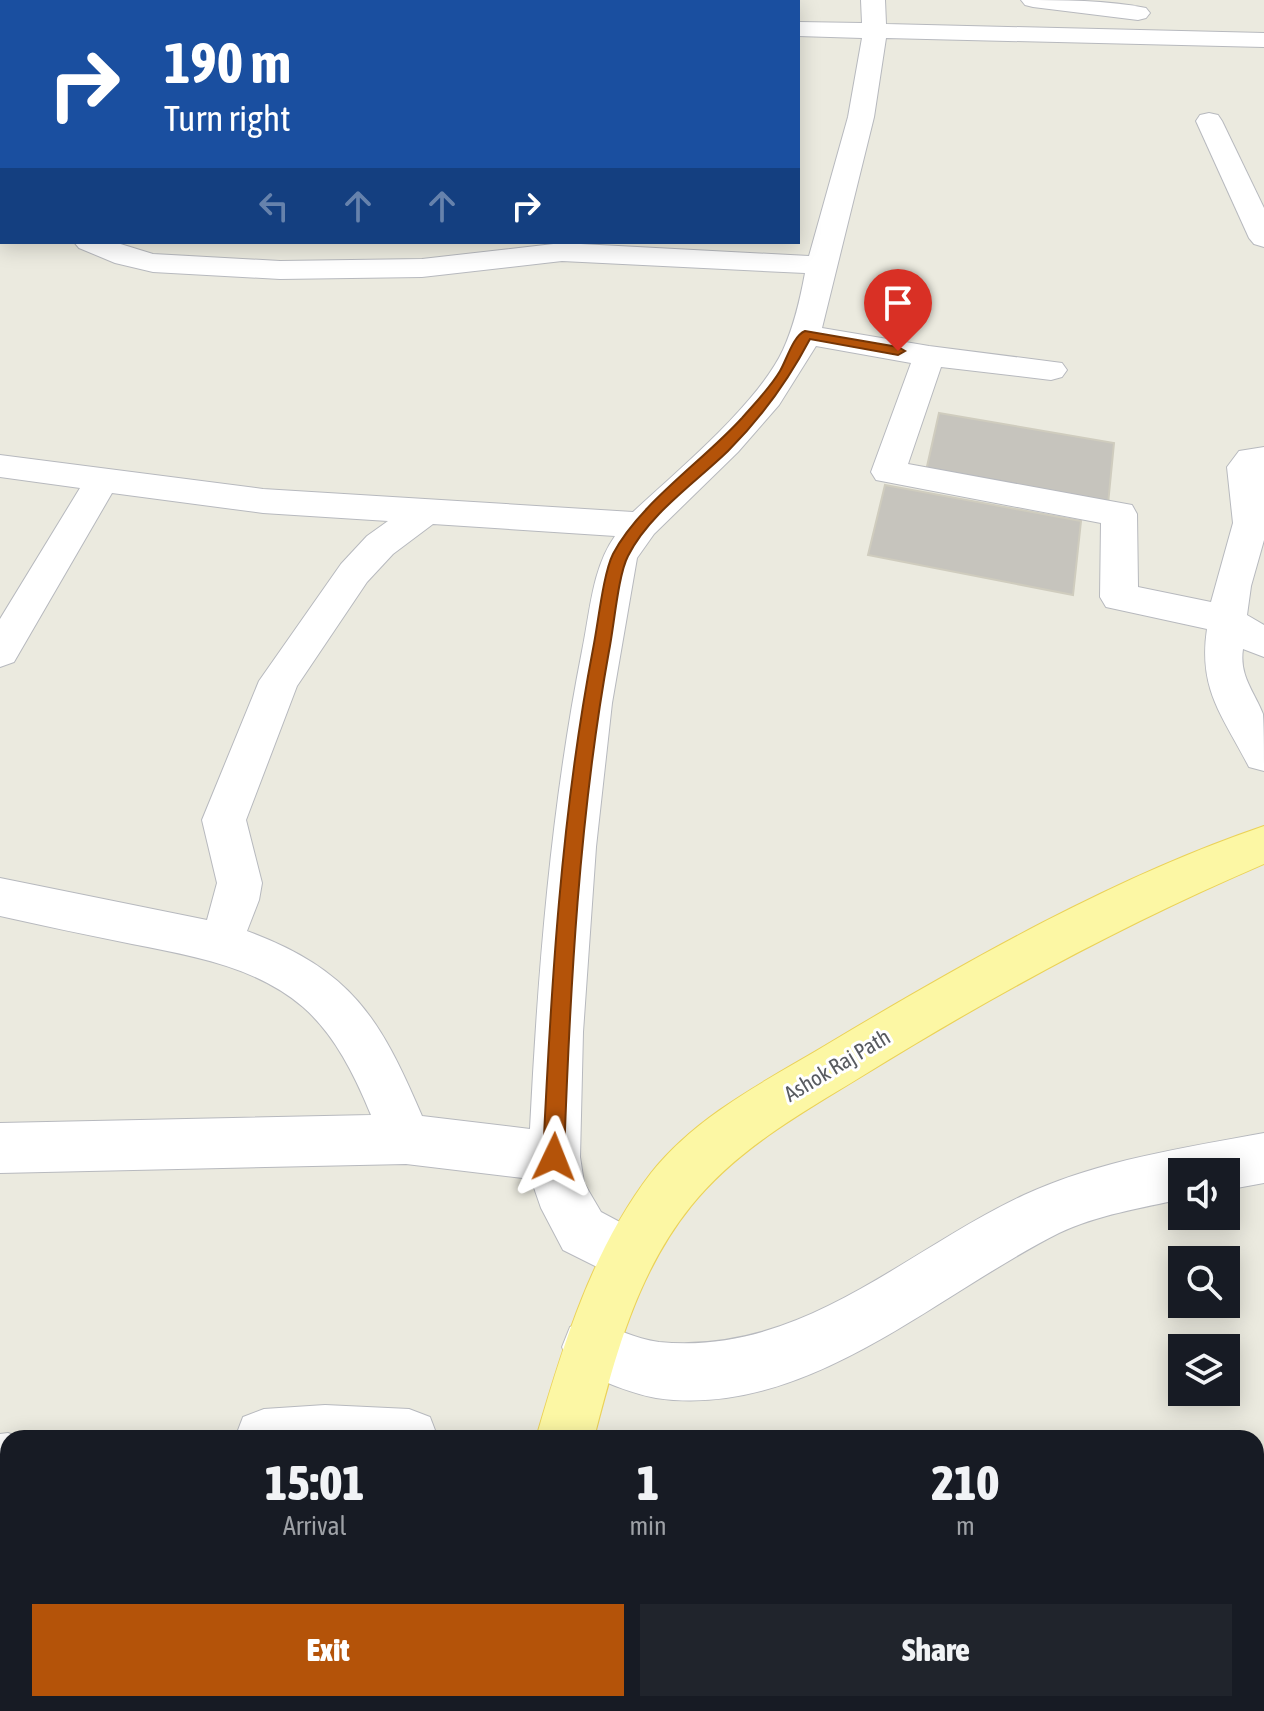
<!DOCTYPE html>
<html lang="en">
<head>
<meta charset="utf-8">
<style>
	:root { --surface:#171b24; --page:#20242c; --text:#f1f3f6; --muted:#9ea1a6; --accent:#b45309 }
	body { margin:0; font-family:"Asap Condensed",sans-serif; background:var(--page); color:var(--text); height:100vh; display:flex; flex-direction:column; font-size:30px; white-space:nowrap }
	* { box-sizing:border-box; margin:0 }
	p { font-size:26px; color:var(--muted) }
	.icon { flex:none; width:44px; height:44px; fill:none; stroke:currentColor; stroke-width:2; stroke-linecap:round; stroke-linejoin:round }
	.map { position:relative; flex:1; overflow:hidden }
	.side { position:absolute; left:0px; top:1430px; width:1264px; height:282px; display:flex; flex-direction:column; background:var(--surface); border-radius:24px 24px 0 0; box-shadow:0 4px 20px #0003 }
	.side>* { flex:none }
	.banner { position:absolute; left:0px; top:0px; width:800px; height:244px; box-shadow:0 4px 20px #0003; background:#1a4fa0; color:#fff; overflow:hidden }
	.fabs { position:absolute; left:1168px; top:1158px; display:grid; gap:16px }
	.fabs a { display:grid; place-items:center; width:72px; height:72px; border-radius:0px; background:var(--surface); box-shadow:0 4px 20px #0003; font-size:40px }
	.pin { position:absolute; display:grid; place-items:center; width:68px; height:68px; color:#fff; margin:-82px -34px; border-radius:50% 50% 50% 0; rotate:-45deg; box-shadow:0 0 8px #0007 }
	.pin .icon { rotate:45deg }
	.me { position:absolute; width:88px; margin:-44px; rotate:2deg; stroke-linejoin:round; filter:drop-shadow(0 0 6px #0008) }
	.turn { display:flex; align-items:center; gap:28px; height:168px; padding:0 32px; font-size:36px }
	.turn .icon { width:104px; height:104px; stroke-width:2.5 }
	.turn b { display:block; font-size:56px; line-height:68px }
	.lanes { display:flex; align-items:center; height:76px; padding:0 32px; background:#0003; justify-content:center; gap:40px; direction:ltr }
	.lanes .off { opacity:.35 }
	.eta { display:flex; justify-content:space-evenly; align-items:center; height:136px; text-align:center }
	.eta b { font-size:48px; font-weight:800; line-height:56px }
	.primary-button { display:flex; gap:16px; margin-top:auto; padding:16px 32px }
	.primary-button a { flex:1; height:92px; border-radius:0px; background:var(--accent); color:#fff; font-size:32px; font-weight:800; line-height:92px; text-align:center }
	.primary-button a+a { background:var(--page); color:var(--text) }
	.map>svg:first-child { display:block }
	.building { fill:#c6c4bd; stroke:#cfccbe; stroke-width:2 }
	.lines { fill:none; stroke-linecap:round; stroke-linejoin:round }
	.minor-casing { stroke:#b7b9be; stroke-width:2 }
	.major-casing { stroke:#ebd258; stroke-width:2 }
	.minor { fill:#fff; fill-rule:evenodd }
	.major { fill:#fcf7a4; fill-rule:evenodd }
	.route { fill:#b45309; stroke:#753606; stroke-width:2 }
	.labels { text-anchor:middle; dominant-baseline:central; stroke-width:6; stroke-linejoin:round; paint-order:stroke }
	.street-label { font-size:22px; fill:#585b60; stroke:#fff }
</style>
</head>
<body>
<div class="map">
<svg width="1264" height="1711" viewBox="0 0 1264 1711">
	<rect width="100%" height="100%" fill="#ebeadf"/>
	<g class="building">
		<polygon points="939,413 1114,443 1108,504 926,471"/>
		<polygon points="885,485 1081,521 1073,595 868,555"/>
	</g>
	<g class="lines">
		<defs>
			<g id="minor">
				<polygon points="153,0 187,0 189,2 155,2"/>
				<polygon points="216,0 240,0 215,2"/>
				<path d="M861 0H885L886 24 1264 33V47L886 38 874 117 822 328 929 346 1062 363 1067 370 1062 377 1051 380 941 367 908 464 1132 505 1137 514 1138 587 1211 602 1233 523 1227 467 1239 451 1264 447V540L1251 586 1247 615 1264 625V657L1243 649C1239 676 1254 691 1263 714 1264 730 1264 755 1264 771L1249 767C1222 715 1198 689 1207 629L1106 607 1100 597 1101 523 876 480 871 472 911 363 816 346 779 405 738 452 654 534 637 558 612 703 596 847 583 1032 580 1157 584 1183 601 1212 646 1236 654 1255 646 1274 627 1282 563 1250 541 1208 531 1179 406 1164 0 1173V1123L371 1115C355 1076 335 1035 303 1007 255 966 192 956 132 944 88 935 44 926 0 916V878L207 920 217 883 202 820 259 681 341 564 367 536 388 521 263 513 112 493 14 662 0 667V619L80 488 0 477V455L263 489 633 512C677 471 758 404 783 350 794 326 800 300 805 273L562 261 422 277 280 279 153 272 115 263 79 248 74 242H114L153 254 280 261 422 259 562 243 809 256 848 117 862 38 798 36V22L862 23ZM433 524 615 536C592 568 590 613 582 651 551 808 538 969 530 1129L422 1116C380 1018 352 970 247 931L259 900 262 883 246 820 297 686 367 582 393 554Z"/>
				<path d="M1021 0C1063 0 1106 0 1146 8L1150 13 1146 18 1138 20 1033 7 1025 5Z"/>
				<rect x="0" y="3" width="2" height="14"/>
				<polygon points="1209,113 1218,115 1222,121 1264,208 1264,247 1254,244 1249,238 1196,121 1200,115"/>
				<rect x="0" y="195" width="2" height="16"/>
				<path d="M1264 1133V1183L1226 1190V1172H1182V1199C1141 1208 1097 1215 1059 1233 935 1295 805 1420 656 1398 627 1393 597 1378 570 1367L562 1347 570 1327 590 1319C613 1327 635 1339 659 1342 801 1356 904 1251 1024 1195 1100 1160 1183 1148 1264 1133Z"/>
				<polygon points="325,1405 409,1409 430,1417 438,1438 235,1438 243,1417 264,1409"/>
				<polygon points="8,1433 21,1438 8,1438 8,1491 0,1492 0,1434"/>
			</g>
			<g id="major">
				<path d="M1264 826V864C1122 925 995 994 864 1075 802 1113 738 1148 691 1206 637 1273 615 1356 594 1438H536C563 1345 592 1250 651 1173 698 1114 768 1080 831 1042 967 961 1114 877 1264 826Z"/>
				<rect x="504" y="1704" width="64" height="7"/>
			</g>
		</defs>
		<use href="#minor" class="minor-casing"/>
		<use href="#major" class="major-casing"/>
		<use href="#minor" class="minor"/>
		<use href="#major" class="major"/>
	</g>
	<path class="route" d="M805 331 898 347 905 351 898 355 810 339C788 381 761 418 728 451 695 483 649 514 628 556 618 575 614 627 609 651 579 817 570 988 564 1157L561 1164 554 1167 546 1164 543 1157C551 988 561 816 593 649 598 625 603 574 613 554 639 504 703 461 742 418 755 403 770 388 780 371 787 359 793 336 805 331Z"/>
	<g class="labels">
		<g class="street-label">
			<text transform="translate(837 1065) rotate(-31)">Ashok Raj Path</text>
		</g>
	</g>
</svg>
<div class="fabs">
<a><svg class="icon" aria-label="sound" viewBox="0 0 24 24"><path d="M4 9h4l5-4v14l-5-4H4zM17 9q2 3 0 6"/></svg></a>
<a><svg class="icon" aria-label="search" viewBox="0 0 24 24"><circle cx="10" cy="10" r="6"/><path d="M15 15l6 6"/></svg></a>
<a><svg class="icon" aria-label="layers" viewBox="0 0 24 24"><path d="M12 4l9 5-9 5-9-5zM3 14l9 5 9-5"/></svg></a>
</div>
<div class="pin" style="left:898px;top:351px;background:#d93025"><svg class="icon" aria-label="arrive" viewBox="0 0 24 24"><path d="M6 21V4h12l-3 4 3 4H6"/></svg></div>
<svg class="me" style="left:554px;top:1157px" viewBox="-20 -20 40 40"><path d="M0-17L14 15 0 8-14 15z" fill="#b45309" stroke="#fff" stroke-width="4"/></svg>
<div class="banner">
<div class="turn"><svg class="icon" aria-label="right" viewBox="0 0 24 24"><path d="M7 20v-9h11M14 6l5 5-5 5"/></svg><div><b>190 m</b>Turn right</div></div>
<div class="lanes"><svg class="icon off" aria-label="left" viewBox="0 0 24 24"><path d="M17 20v-9H6M10 6l-5 5 5 5"/></svg><svg class="icon off" aria-label="ahead" viewBox="0 0 24 24"><path d="M12 20V5M6 11l6-6 6 6"/></svg><svg class="icon off" aria-label="ahead" viewBox="0 0 24 24"><path d="M12 20V5M6 11l6-6 6 6"/></svg><svg class="icon" aria-label="right" viewBox="0 0 24 24"><path d="M7 20v-9h11M14 6l5 5-5 5"/></svg></div>
</div>
<section class="side">
<div class="eta">
<div><b>15:01</b><p>Arrival</p></div>
<div><b>1</b><p>min</p></div>
<div><b>210</b><p>m</p></div>
</div>
<div class="primary-button"><a>Exit</a><a>Share</a></div>
</section>
</div>
</body>
</html>
